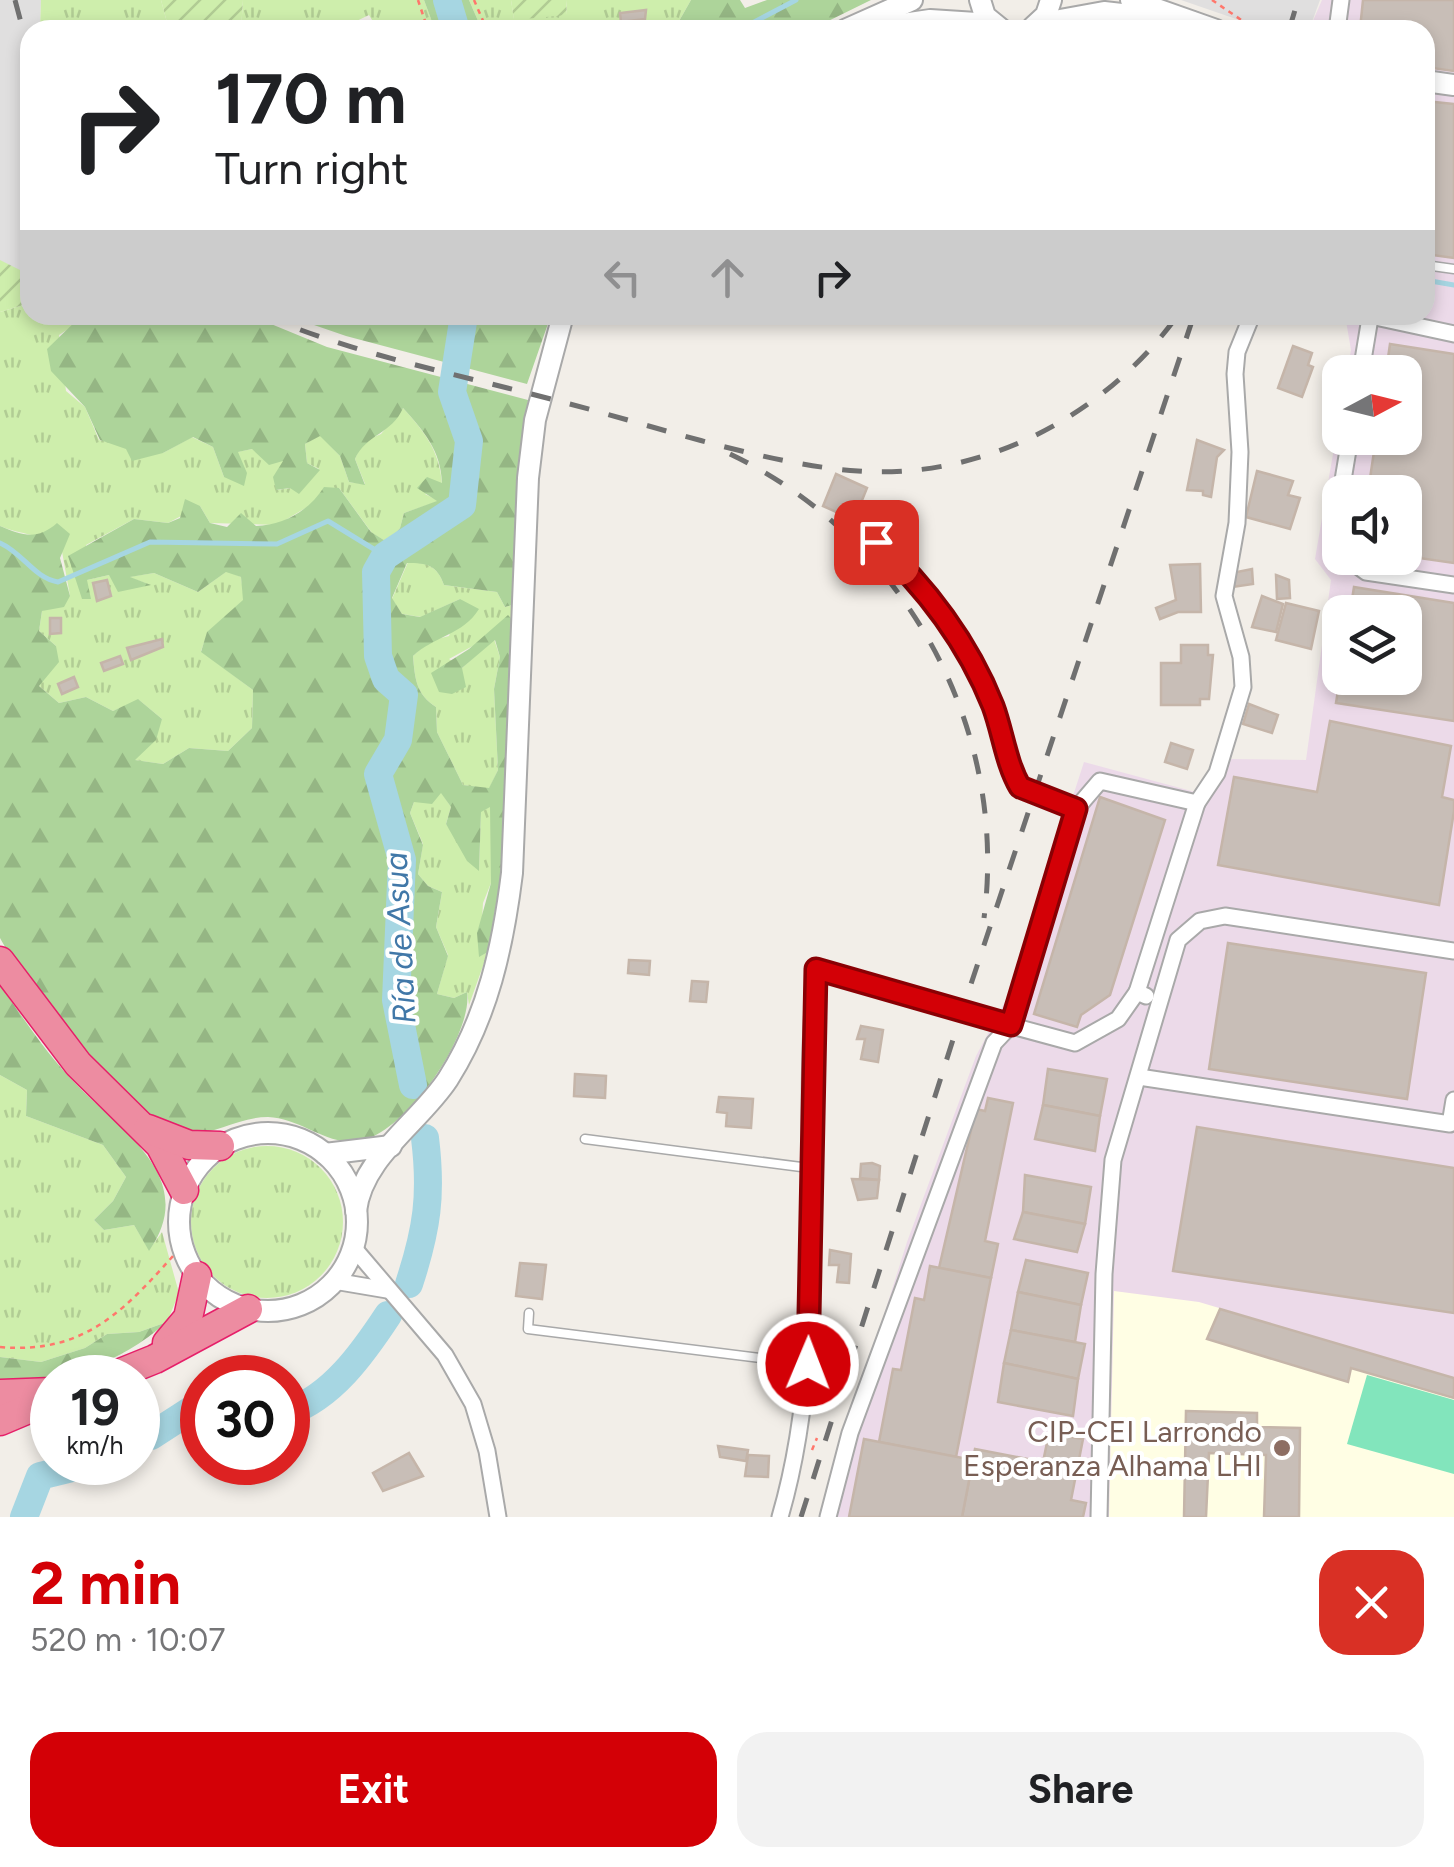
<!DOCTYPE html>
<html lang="en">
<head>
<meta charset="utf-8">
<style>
	:root { --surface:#fff; --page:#f2f2f2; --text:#202124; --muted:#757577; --accent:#d30006 }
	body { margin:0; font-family:Figtree,sans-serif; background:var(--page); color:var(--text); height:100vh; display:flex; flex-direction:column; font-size:38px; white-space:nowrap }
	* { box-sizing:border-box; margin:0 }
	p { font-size:32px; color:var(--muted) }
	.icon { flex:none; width:55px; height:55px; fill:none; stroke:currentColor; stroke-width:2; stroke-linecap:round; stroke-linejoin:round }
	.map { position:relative; height:1517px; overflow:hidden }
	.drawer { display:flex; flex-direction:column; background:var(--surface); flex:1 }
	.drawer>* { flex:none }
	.hud { position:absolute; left:20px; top:20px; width:1415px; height:305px; border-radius:30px; box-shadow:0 5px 15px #0003; background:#fff; color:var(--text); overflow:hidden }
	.needle { width:65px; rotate:83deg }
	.buttons { position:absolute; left:1322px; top:355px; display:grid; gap:20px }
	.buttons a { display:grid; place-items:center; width:100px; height:100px; border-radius:20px; background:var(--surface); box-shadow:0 5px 15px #0003; font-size:50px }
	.speed { position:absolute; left:30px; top:1355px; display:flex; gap:20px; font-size:50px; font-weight:700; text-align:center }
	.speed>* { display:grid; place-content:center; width:130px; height:130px; border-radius:50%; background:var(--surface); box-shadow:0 5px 15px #0003; line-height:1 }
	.speed small { font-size:25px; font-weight:400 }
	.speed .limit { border:15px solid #d22; background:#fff; color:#111 }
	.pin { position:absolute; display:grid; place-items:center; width:85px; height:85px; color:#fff; margin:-42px; border-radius:20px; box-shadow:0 5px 15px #0006 }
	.me { position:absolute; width:110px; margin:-55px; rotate:1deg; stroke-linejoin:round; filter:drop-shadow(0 0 8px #0008) }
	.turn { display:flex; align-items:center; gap:35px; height:210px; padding:0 30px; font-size:45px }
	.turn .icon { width:130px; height:130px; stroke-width:2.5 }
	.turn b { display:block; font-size:70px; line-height:85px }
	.lanes { display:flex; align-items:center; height:95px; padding:0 30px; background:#0003; justify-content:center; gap:50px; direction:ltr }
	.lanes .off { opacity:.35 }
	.round { display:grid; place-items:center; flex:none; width:105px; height:105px; border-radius:30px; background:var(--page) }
	.overview { display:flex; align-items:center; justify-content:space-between; height:170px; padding:0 30px }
	h1 { font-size:60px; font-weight:700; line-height:75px; color:var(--accent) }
	.action { display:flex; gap:20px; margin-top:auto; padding:20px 30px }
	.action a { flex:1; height:115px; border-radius:30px; background:var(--accent); color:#fff; font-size:40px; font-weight:700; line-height:115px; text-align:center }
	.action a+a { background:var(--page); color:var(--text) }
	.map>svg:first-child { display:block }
	.residential { fill:#e0dfdf }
	.industrial { fill:#ecdae9; fill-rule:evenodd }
	.education { fill:#fffee4 }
	.grass { fill:url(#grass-tufts) }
	.forest { fill:url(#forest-firs) }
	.garden { fill:url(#garden-furrows) }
	.pitch { fill:#82e5bc }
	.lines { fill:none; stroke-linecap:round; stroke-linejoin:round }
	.stream { stroke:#a6d6e2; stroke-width:5 }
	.river { stroke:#a6d6e2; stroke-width:28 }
	.building { fill:#c8beb7; stroke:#c5b5a9; stroke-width:2.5 }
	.service-casing { stroke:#a9a9a9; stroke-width:11 }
	.minor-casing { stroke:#a9a9a9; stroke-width:19 }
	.tertiary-casing { stroke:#a9a9a9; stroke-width:24 }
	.motorway-casing { stroke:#e61f69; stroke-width:31 }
	.path { stroke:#ff776c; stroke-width:2.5; stroke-dasharray:5 5; stroke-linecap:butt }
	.service { stroke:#fff; stroke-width:8 }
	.minor { stroke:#fff; stroke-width:15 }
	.tertiary { stroke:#fff; stroke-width:20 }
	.motorway { stroke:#ed8ca1; stroke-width:28 }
	.rail { stroke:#707070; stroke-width:5; stroke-dasharray:20 20; stroke-linecap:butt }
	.service-bridge-casing { stroke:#a9a9a9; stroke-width:11; stroke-linecap:butt }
	.minor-bridge-casing { stroke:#a9a9a9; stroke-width:19; stroke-linecap:butt }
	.service-bridge { stroke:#fff; stroke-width:8 }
	.minor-bridge { stroke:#fff; stroke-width:15 }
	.route-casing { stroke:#890004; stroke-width:25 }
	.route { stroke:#d30006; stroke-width:18 }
	.education-dot { fill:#8d6e63; stroke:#fff; stroke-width:4 }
	.labels { text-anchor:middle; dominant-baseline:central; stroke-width:8; stroke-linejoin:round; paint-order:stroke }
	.education-label { font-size:30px; fill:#785e54; stroke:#fff; text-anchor:end }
	.water-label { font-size:32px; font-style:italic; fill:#4178a8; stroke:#fff }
</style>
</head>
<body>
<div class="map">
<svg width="1454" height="1517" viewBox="0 0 1454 1517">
	<defs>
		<pattern id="grass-tufts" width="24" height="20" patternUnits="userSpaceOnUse" patternTransform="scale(2.5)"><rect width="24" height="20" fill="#ceeeac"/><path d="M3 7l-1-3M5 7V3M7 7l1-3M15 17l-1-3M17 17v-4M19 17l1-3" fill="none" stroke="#b1cc94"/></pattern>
		<pattern id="forest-firs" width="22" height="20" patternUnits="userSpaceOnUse" patternTransform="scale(2.5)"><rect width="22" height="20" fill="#add49a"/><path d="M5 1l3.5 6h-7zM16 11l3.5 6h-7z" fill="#95b684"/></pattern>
		<pattern id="garden-furrows" width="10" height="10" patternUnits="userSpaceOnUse" patternTransform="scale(2.5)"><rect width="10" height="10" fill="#ceeeac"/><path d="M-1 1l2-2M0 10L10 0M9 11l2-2" fill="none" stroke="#b1cc94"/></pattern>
	</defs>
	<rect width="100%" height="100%" fill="#f2eee8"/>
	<g class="residential">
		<polygon points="0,0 41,0 40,30 30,30 30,259 0,293"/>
		<polygon points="1181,0 1320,0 1309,30 1268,30"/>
	</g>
	<path class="industrial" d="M1322 0H1454V1517H820L907 1242 976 1056 1009 994 1084 762 1195 792 1224 759 1306 760 1331 580 1315 559 1340 413V438H1405V372H1347L1351 350 1345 315H1425V30H1309ZM1340 492H1405V558H1340ZM1340 612H1405V678H1340Z"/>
	<polygon class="education" points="1114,1291 1199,1302 1454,1378 1454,1517 1109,1517"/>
	<g class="grass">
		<polygon points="41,0 161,0 169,30 40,30"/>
		<polygon points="243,0 424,0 435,30 378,30 369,15 338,30 241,30"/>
		<polygon points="469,0 511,0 514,19 567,14 566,0 691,0 674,30 482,30"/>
		<path d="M30 303V315H82L76 324 59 335 66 391 85 407 99 440 163 453 192 437 213 447 224 477 237 452 252 449 285 460 277 490 291 488 319 469 307 463 305 444 320 435 340 456 349 482 365 484 355 459 362 442 381 434 403 408C424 431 440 451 442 484L425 494 439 501 404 513 400 528 387 542 372 533 339 488 277 525 210 523 200 506 168 523 134 519 86 545 87 580 109 575 148 584 128 577 154 573 198 592 227 571 241 577 244 600 208 632 201 651 253 690 252 728 228 751 189 748 163 764 134 760 162 719 139 700 113 711 86 697 59 703 39 686 56 646 39 631 42 611 70 596 61 546C41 534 21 535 0 526V312Z"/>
		<path d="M408 562C427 563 437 565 444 585L497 592 505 607 512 605 515 623 449 659 462 668 494 639 500 657 494 689 498 770 489 789 463 785 437 732 436 707C416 694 415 679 413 656L429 641 449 636 460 599 421 617 402 614 392 599Z"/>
		<polygon points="441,792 451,807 446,824 479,870 481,811 491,806 491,883 483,903 480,956 488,952 469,1005 467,992 454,998 437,994 448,955 436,927 442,892 428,886 418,874 423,844 410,813 414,802"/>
		<polygon points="0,1075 27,1090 26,1116 103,1145 126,1177 113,1201 94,1220 104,1230 134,1225 149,1250 162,1232 179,1293 167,1322 139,1332 107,1334 85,1348 41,1362 0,1357"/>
		<circle cx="267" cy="1222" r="76"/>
	</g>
	<g class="forest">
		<polygon points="424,0 469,0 482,30 435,30"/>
		<polygon points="691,0 740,0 745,8 767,0 871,0 810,30 674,30"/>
		<path d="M82 315H249L327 347 528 400 512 605 505 607 497 592 444 585C437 565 427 563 407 563L392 598 402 614 420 617 460 599 479 609C463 635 434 636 413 656 415 679 416 694 436 707L437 732 463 785 489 788 498 770 494 689 500 657 495 640 462 668 466 687 452 694 439 692 431 673 469 649 508 615 515 623 503 863 488 952 479 957 477 933 491 883 490 807 481 812 479 871 467 861 446 824 451 807 441 793 432 804 414 802 410 813 423 845 418 874 428 886 442 892 436 927 448 956 437 994 454 998 467 992C474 1036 397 1148 348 1142 319 1139 297 1118 268 1117 233 1117 208 1142 171 1131 129 1118 22 979 0 938V526C23 536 38 540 57 523L70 534 60 558 70 596 64 607 42 611 39 631 56 646 59 662 39 686 59 703 86 697 113 711 138 699 162 719 156 740 135 760 163 764 189 748 228 751 252 728 253 690 201 652 207 632 243 600 241 577 226 572 198 592 154 573 130 577 151 585 118 592 109 575 87 580 91 599H82L68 556 134 519 168 523 180 518 185 499 200 506 210 523 227 527 241 513 256 526C283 525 309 511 324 487L339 488 371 532 387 542 400 528 404 513 437 501 417 488 427 477 442 483C441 451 424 431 403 408 392 434 366 434 355 459L365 485 349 482 340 456 320 436 305 444 307 463 320 470 299 494 290 488 276 490 273 477 283 461 269 465 252 449 238 452 247 473 244 486 224 477 213 447 193 437 163 453 132 461 126 449 100 440 85 407 51 371 47 349Z"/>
		<polygon points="285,315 418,315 446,319 448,315 551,315 527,384 346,336"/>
		<path d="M0 985C24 1019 47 1055 77 1085 121 1131 200 1178 149 1251L134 1225 104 1230 94 1220 113 1201 126 1177 103 1145 26 1116 27 1090 0 1075Z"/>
		<path d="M167 1322C115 1367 66 1380 0 1379V1357L41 1362 85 1348 107 1334 139 1332Z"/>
	</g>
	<g class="garden">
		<polygon points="161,0 243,0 241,30 169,30"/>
		<polygon points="511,0 566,0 567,15 514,20"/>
		<polygon points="0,260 30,275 30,303 0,312"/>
	</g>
	<polygon class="pitch" points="1367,1375 1454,1400 1454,1474 1347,1444"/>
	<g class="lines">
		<g class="stream">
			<polyline points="739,30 796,0"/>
			<polyline points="1425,280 1454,285"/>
			<path d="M0 543C23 553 34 578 58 582L150 542 277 544 328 521 385 556"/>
		</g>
		<g class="river">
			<polyline points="447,0 456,30"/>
			<polyline points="413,1085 396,1000 402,860 378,774 398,740 404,695 386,679 378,656 376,572 385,556 462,505 469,441 452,392 464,315"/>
			<path d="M409 1284C427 1229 432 1195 425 1138"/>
			<path d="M288 1412C332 1397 363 1353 388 1315"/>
			<polyline points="138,1434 151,1436 202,1403"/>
			<polyline points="24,1517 40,1476 97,1462"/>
		</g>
	</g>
	<g class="building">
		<polygon points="1363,0 1454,0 1454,71 1425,67 1425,30 1360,29"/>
		<polygon points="646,10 645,19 621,22 620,13"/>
		<polygon points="546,22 547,30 501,30 501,27"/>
		<polygon points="1425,101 1454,104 1454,258 1425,254"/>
		<polygon points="1390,344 1454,354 1454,563 1405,556 1405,492 1368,492 1376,438 1405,438 1405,372 1386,372"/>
		<polygon points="1293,346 1312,353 1308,365 1313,367 1302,397 1278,388"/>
		<polygon points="1197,440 1224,450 1217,457 1211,497 1203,495 1203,491 1187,490"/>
		<polygon points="1257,471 1293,481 1288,495 1300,498 1290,529 1246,517"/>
		<polygon points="836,474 867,488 854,520 823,506"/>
		<polygon points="1200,564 1201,612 1178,612 1160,619 1156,608 1176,600 1170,565"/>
		<polygon points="1252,569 1253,584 1232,587 1232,573"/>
		<polygon points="1276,575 1289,580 1290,598 1277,599"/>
		<polygon points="107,580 111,596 97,601 93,583"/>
		<polygon points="1354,587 1454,603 1454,721 1336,703 1340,678 1405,678 1405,612 1350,612"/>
		<polygon points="1262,596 1283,604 1276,632 1252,627"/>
		<polygon points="1286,603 1319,611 1311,649 1276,640"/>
		<polygon points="50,618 61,618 61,633 50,634"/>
		<polygon points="162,639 163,647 131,660 127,648"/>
		<polygon points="1181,645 1208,645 1208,655 1213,655 1209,699 1200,699 1200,705 1161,705 1161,663 1181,663"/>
		<polygon points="120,656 123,664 104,671 101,663"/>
		<polygon points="74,677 78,687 62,694 58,684"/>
		<polygon points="1249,704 1278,715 1272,733 1243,724"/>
		<polygon points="1330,721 1451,746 1442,797 1454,800 1454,811 1439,905 1218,865 1234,777 1317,792"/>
		<polygon points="1171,743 1193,750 1187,769 1165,762"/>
		<polygon points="1100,797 1165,820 1110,995 1081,1015 1077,1027 1034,1014"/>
		<polygon points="1228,943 1426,973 1407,1099 1209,1069"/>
		<polygon points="629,960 650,961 649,975 628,973"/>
		<polygon points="692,981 708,982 706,1002 690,1001"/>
		<polygon points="861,1026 883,1030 878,1062 861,1059 865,1039 857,1039"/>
		<polygon points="1048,1069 1107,1079 1100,1116 1043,1105"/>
		<polygon points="575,1074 606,1076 605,1098 574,1096"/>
		<polygon points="719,1097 753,1099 751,1128 726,1126 727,1113 717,1112"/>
		<polygon points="988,1098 1013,1103 985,1241 998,1244 991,1278 939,1268 976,1109 985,1111"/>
		<polygon points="1043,1105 1100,1116 1095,1151 1035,1139"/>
		<polygon points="1197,1127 1454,1168 1454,1313 1173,1271"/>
		<polygon points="872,1163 880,1166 879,1180 860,1178 861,1164"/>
		<polygon points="1025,1175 1091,1187 1085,1224 1023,1212"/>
		<polygon points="852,1179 879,1180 877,1198 858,1200"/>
		<polygon points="1023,1212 1085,1224 1077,1252 1014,1239"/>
		<polygon points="830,1250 851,1254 849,1283 837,1282 839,1265 829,1265"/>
		<polygon points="1026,1260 1088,1273 1081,1305 1018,1292"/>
		<polygon points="520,1263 546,1265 542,1299 516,1296"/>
		<polygon points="930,1266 991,1278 956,1457 879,1442 893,1369 901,1370 915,1298 924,1300"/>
		<polygon points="1018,1292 1081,1305 1075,1342 1011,1330"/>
		<polygon points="1220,1309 1454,1378 1454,1398 1351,1368 1348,1382 1207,1339"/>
		<polygon points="1011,1330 1085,1344 1078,1379 1004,1363"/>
		<polygon points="1004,1363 1078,1379 1073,1416 998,1402"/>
		<polygon points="1186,1411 1257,1413 1257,1427 1300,1428 1299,1517 1264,1517 1266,1455 1209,1453 1206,1517 1184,1517"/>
		<polygon points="1049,1433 1083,1439 1071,1500 1086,1503 1083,1517 962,1517 975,1449 1043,1462"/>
		<polygon points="864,1439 973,1460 962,1517 849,1517"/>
		<polygon points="718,1446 748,1450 746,1461 720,1457"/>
		<polygon points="409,1453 423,1476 383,1491 373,1473"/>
		<polygon points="748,1455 769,1456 768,1477 745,1476"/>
	</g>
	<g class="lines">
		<defs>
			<g id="service">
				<polyline points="1425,265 1454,269"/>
				<polyline points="877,542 937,609 984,684 1020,787"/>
				<polyline points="1048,799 1076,809"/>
				<polyline points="585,1139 809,1168"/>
				<polyline points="529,1313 528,1329 808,1364"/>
			</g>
			<g id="minor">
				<polyline points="1337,30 1341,0"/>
				<polyline points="1366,315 1454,334"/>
				<polyline points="1361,372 1370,318"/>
				<polyline points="1341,492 1350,438"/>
				<polyline points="1340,496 1340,546"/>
				<polyline points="1347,558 1366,572 1454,585"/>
				<polyline points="1197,803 1217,773 1243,687 1241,657 1224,596 1237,523 1240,452 1235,374 1237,352 1252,315"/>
				<polyline points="975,1016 1075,1043 1118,1019 1137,992 1146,996"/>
				<polyline points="1139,1077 1450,1124 1454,1100"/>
				<polyline points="353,1247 445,1355 473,1404 487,1451 498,1517"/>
				<polyline points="334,1281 387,1290"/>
				<path d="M780 1517C832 1339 798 1151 816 969L953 1008"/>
				<polyline points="828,1517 850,1433 994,1043 1011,1025 1076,809 1100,781 1197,803 1137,992"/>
				<polyline points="1099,1517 1104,1274 1113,1160 1178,940 1200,921 1225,916 1454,951"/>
			</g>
			<g id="tertiary">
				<polyline points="980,0 985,16 1001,29"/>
				<polyline points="1131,0 1216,30"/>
				<polyline points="1038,24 1104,12 1192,22"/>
				<polyline points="1033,27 1046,15 1051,0"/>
				<polyline points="845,30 912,0"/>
				<polyline points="863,30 930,20 992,24"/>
				<polyline points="1425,81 1454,85"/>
				<circle cx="268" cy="1222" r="89"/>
				<polyline points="325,1154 391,1146"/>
				<path d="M356 1211C362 1157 420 1122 448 1079 488 1016 503 946 512 873L528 478 535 420 563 315"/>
			</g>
			<g id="motorway">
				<polyline points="0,961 78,1064 160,1145 184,1190"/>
				<polyline points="148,1129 189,1145 220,1146"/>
				<polyline points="167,1343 188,1318 197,1276"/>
				<polyline points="108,1378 155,1359 248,1309"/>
				<polyline points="0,1394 52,1392"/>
				<polyline points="0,1421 52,1399"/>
			</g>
		</defs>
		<use href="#service" class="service-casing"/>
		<use href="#minor" class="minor-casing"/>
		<use href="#tertiary" class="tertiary-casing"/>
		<use href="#motorway" class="motorway-casing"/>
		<g class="path">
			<polyline points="418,0 428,30"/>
			<polyline points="474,0 487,30"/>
			<polyline points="1212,0 1256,30"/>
			<polyline points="437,324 440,315"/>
			<path d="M0 1347C88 1355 128 1306 182 1246"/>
			<polyline points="812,1450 817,1438"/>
		</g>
		<use href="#service" class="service"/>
		<use href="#minor" class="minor"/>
		<use href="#tertiary" class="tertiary"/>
		<use href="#motorway" class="motorway"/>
		<g class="rail">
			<polyline points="15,0 30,56"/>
			<polyline points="1289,30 1298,0"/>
			<path d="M263 315C359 356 462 375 562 402 652 425 767 465 858 471 983 480 1105 416 1178 315"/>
			<path d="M730 454C904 537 1009 726 984 918"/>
			<polyline points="801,1517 965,1002 1194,315"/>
		</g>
		<defs>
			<polyline id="service-bridge" points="1020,787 1048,799"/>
			<polyline id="minor-bridge" points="953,1008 975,1016"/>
		</defs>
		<use href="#service-bridge" class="service-bridge-casing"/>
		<use href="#minor-bridge" class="minor-bridge-casing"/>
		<use href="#service-bridge" class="service-bridge"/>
		<use href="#minor-bridge" class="minor-bridge"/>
	</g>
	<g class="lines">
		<defs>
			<path id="route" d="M808 1364 816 969 1011 1025 1076 809 1020 787C1006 763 1003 733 993 706 969 645 926 586 876 542"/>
		</defs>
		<use href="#route" class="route-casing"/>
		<use href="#route" class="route"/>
	</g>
	<circle class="education-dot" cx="1282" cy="1448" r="10"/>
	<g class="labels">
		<g class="education-label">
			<text x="1262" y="1431">CIP-CEI Larrondo<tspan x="1262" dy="34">Esperanza Alhama LHI</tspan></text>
		</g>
		<g class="water-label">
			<text transform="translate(400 938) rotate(-93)">Ría de Asua</text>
		</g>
	</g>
</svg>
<div class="buttons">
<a><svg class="needle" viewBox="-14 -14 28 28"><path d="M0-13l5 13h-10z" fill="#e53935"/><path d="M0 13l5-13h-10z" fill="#757577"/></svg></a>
<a><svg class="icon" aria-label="sound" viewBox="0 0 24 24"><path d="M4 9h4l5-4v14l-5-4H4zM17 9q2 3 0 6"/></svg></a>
<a><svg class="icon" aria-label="layers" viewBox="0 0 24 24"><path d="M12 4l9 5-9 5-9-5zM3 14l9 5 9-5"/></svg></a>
</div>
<div class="speed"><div>19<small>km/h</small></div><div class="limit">30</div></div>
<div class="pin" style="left:876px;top:542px;background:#d93025"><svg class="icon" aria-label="arrive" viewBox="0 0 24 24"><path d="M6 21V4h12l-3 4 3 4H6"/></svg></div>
<svg class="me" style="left:808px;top:1364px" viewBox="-20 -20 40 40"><circle r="17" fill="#d30006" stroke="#fff" stroke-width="3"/><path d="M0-11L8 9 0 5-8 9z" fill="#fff"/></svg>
<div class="hud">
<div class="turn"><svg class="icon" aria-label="right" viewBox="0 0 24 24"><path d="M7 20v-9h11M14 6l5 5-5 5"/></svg><div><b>170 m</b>Turn right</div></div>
<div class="lanes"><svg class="icon off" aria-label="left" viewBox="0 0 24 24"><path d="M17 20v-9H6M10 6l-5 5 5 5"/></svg><svg class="icon off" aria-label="ahead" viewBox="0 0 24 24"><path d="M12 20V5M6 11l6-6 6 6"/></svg><svg class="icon" aria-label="right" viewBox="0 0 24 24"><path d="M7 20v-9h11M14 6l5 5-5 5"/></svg></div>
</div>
</div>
<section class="drawer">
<div class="overview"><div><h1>2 min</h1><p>520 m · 10:07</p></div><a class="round" style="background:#d93025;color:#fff"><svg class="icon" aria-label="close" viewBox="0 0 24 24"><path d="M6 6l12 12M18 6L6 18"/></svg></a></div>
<div class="action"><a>Exit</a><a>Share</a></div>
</section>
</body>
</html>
